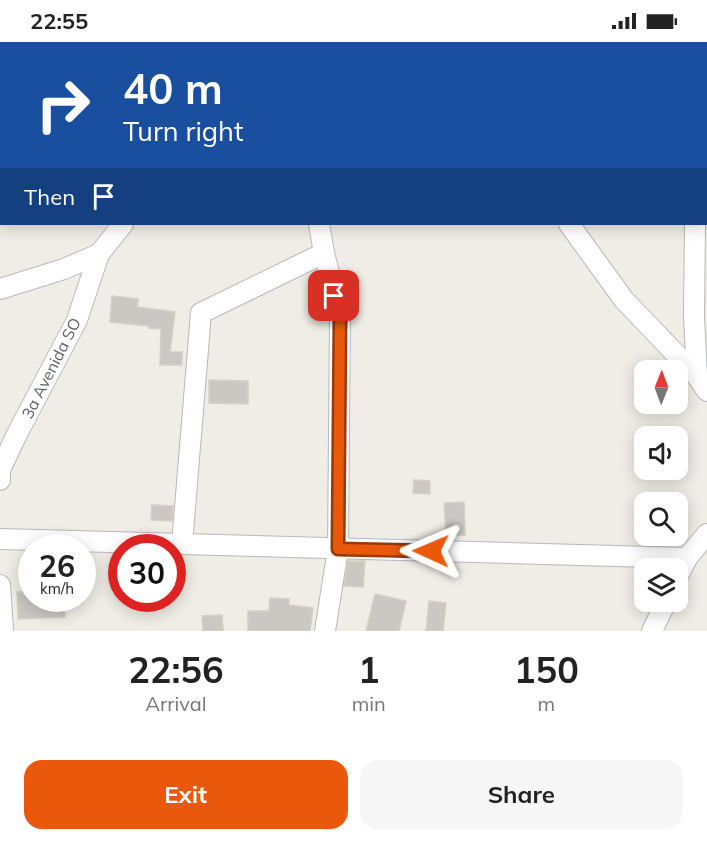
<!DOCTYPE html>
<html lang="en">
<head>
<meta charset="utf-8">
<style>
	:root { --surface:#fff; --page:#f6f6f6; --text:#222; --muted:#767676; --accent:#ea580c }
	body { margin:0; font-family:Mulish,sans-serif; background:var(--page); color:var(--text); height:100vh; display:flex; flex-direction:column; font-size:22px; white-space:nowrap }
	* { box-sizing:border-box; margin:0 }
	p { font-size:20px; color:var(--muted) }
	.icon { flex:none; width:33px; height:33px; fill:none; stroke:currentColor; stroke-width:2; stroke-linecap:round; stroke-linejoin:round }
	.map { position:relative; height:589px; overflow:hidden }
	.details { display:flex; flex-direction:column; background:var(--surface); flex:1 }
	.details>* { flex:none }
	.top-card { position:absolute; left:0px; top:0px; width:708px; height:183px; box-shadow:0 3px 15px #0003; background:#1a4fa0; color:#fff; overflow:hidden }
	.needle { width:39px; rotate:1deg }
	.buttons { position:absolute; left:634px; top:318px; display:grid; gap:12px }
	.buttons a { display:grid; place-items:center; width:54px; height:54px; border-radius:12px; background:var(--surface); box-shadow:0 3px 15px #0003; font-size:30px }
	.speed { position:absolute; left:18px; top:492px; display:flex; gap:12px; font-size:30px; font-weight:700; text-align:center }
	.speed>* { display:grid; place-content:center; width:78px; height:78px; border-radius:50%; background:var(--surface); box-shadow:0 3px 15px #0003; line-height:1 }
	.speed small { font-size:15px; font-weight:400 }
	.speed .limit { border:9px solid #d22; background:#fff; color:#111 }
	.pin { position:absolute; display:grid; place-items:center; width:51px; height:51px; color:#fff; margin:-26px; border-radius:12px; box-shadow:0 3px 9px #0006 }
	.me { position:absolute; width:66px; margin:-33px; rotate:271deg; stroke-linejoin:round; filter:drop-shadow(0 0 4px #0008) }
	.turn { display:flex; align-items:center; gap:21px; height:126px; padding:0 24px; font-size:27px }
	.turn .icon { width:78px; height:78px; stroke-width:2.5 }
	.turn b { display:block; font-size:42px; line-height:51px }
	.then { display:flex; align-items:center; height:57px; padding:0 24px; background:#0003; gap:12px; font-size:22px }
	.eta { display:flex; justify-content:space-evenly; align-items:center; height:102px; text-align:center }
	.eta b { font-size:36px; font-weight:700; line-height:42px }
	.primary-button { display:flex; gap:12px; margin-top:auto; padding:12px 24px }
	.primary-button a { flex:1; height:69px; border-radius:18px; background:var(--accent); color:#fff; font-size:24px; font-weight:700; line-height:69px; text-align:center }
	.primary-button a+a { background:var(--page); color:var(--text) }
	.status { display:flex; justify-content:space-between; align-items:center; height:42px; padding:0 30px; background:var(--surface); direction:ltr }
	.status svg { height:16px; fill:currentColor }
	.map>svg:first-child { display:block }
	.building { fill:#cbc8c3; stroke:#d5cfc4; stroke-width:1.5 }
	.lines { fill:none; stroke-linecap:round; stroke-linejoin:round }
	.minor-casing { stroke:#b6b8bc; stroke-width:22 }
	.minor { stroke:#fff; stroke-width:20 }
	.route-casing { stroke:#983908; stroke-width:15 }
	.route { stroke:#ea580c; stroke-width:10 }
	.labels { text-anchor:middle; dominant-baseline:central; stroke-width:6; stroke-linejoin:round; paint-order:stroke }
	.street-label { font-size:16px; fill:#5d6166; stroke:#fff }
</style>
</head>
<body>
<div class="status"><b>22:55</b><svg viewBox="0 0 49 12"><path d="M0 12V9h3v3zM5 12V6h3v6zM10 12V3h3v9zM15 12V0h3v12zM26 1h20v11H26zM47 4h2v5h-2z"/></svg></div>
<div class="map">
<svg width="707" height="589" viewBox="0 0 707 589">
	<rect width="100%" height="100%" fill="#f0ede6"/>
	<g class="building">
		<polygon points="112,254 138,257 137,265 175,270 170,310 182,310 182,323 160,323 161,287 149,286 149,284 110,280"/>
		<polygon points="209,338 248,339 248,362 209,361"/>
		<polygon points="414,438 430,439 430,452 413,451"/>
		<polygon points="464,460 465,493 446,493 444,461"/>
		<polygon points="152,463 173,464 172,479 151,478"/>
		<polygon points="348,519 365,519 363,545 344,544"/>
		<polygon points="17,550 32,550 32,556 64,556 65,575 18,577"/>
		<polygon points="375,552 406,559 399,589 366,589"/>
		<polygon points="270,556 289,557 289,563 313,566 310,589 248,589 248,569 269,569"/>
		<polygon points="429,559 446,561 443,589 426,589"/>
		<polygon points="222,573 223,589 203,589 202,574"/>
	</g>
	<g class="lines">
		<defs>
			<g id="minor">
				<polyline points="121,0 121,2"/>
				<polyline points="301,0 301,2"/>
				<polyline points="487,0 488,2"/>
				<polyline points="344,2 345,0"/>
				<polyline points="703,2 703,0"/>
				<polyline points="706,52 707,52"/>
				<polyline points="319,182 324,211 340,275 338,507 325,589"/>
				<polyline points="569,182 624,258 697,334 707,349"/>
				<polyline points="695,182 694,275 697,334"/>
				<polyline points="0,247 64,227 99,212 123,182"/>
				<polyline points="0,438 0,428 17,392 77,278 99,212"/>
				<polyline points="0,497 687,516"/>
				<polyline points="182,502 201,271 324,211"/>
				<polyline points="678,534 687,516 707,492"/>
				<polyline points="0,543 3,589"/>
				<polyline points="652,589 666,560"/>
			</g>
		</defs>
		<use href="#minor" class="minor-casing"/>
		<use href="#minor" class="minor"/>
	</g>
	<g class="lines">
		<defs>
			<polyline id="route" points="334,254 340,275 338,507 431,509"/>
		</defs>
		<use href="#route" class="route-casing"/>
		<use href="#route" class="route"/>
	</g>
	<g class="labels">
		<g class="street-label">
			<text transform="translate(51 326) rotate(-63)">3a Avenida SO</text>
		</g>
	</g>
</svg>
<div class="buttons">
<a><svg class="needle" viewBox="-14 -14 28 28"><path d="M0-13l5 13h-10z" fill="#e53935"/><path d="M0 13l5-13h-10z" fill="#767676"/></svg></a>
<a><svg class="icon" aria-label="sound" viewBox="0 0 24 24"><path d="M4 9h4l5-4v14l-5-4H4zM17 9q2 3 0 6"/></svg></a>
<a><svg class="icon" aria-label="search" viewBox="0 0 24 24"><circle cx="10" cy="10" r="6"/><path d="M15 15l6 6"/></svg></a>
<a><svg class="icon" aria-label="layers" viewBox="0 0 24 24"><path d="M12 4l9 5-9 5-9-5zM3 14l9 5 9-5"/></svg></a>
</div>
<div class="speed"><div>26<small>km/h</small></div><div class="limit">30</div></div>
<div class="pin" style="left:334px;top:254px;background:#d93025"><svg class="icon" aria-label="arrive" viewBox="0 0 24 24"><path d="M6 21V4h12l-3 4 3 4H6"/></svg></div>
<svg class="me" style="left:431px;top:509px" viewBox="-20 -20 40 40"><path d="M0-17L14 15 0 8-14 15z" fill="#ea580c" stroke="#fff" stroke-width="4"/></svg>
<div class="top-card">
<div class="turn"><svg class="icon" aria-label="right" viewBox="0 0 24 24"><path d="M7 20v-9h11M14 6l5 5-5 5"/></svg><div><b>40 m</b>Turn right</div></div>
<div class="then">Then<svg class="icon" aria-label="arrive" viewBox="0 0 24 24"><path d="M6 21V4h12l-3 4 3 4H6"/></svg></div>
</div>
</div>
<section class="details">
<div class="eta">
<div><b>22:56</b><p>Arrival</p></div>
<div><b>1</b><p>min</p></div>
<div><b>150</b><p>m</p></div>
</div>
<div class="primary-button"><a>Exit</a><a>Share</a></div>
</section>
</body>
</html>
